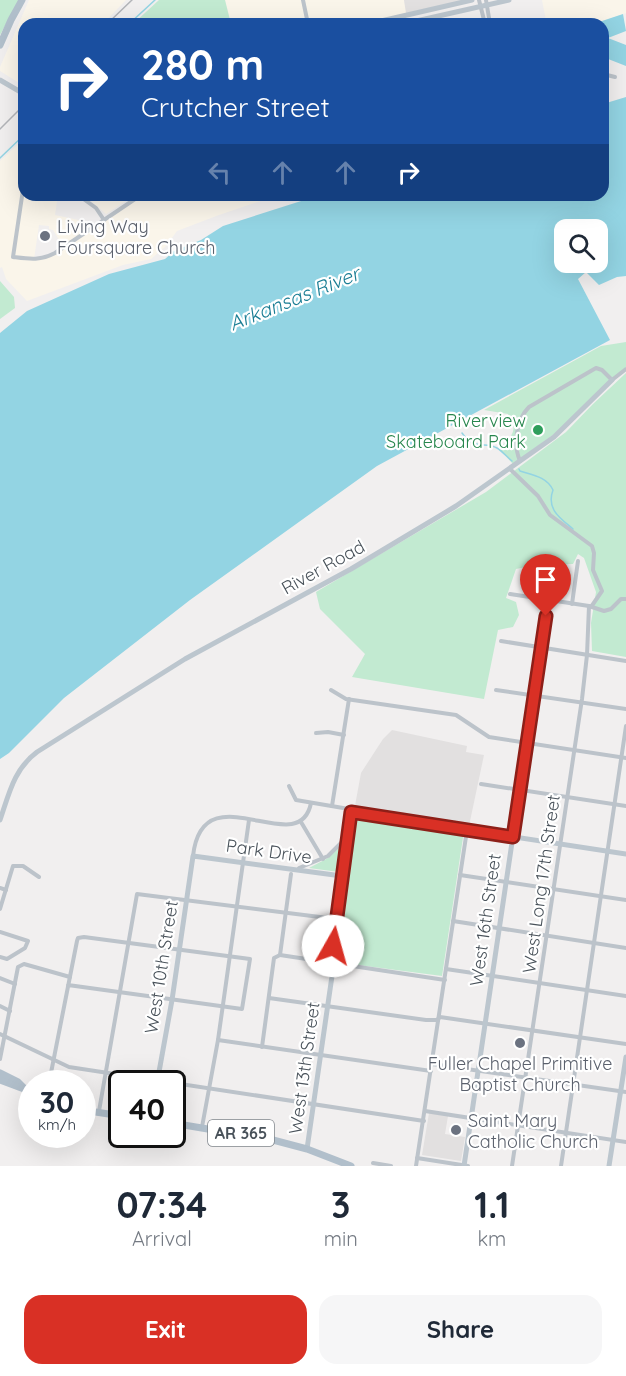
<!DOCTYPE html>
<html lang="en">
<head>
<meta charset="utf-8">
<style>
	:root { --surface:#fff; --page:#f6f6f7; --text:#1f2937; --muted:#747a83; --accent:#d93025 }
	body { margin:0; font-family:Quicksand,sans-serif; background:var(--page); color:var(--text); height:100vh; display:flex; flex-direction:column; font-size:22px; white-space:nowrap }
	* { box-sizing:border-box; margin:0 }
	p { font-size:20px; color:var(--muted) }
	.icon { flex:none; width:33px; height:33px; fill:none; stroke:currentColor; stroke-width:2; stroke-linecap:round; stroke-linejoin:round }
	.map { position:relative; height:1166px; overflow:hidden }
	.panel { display:flex; flex-direction:column; background:var(--surface); flex:1 }
	.panel>* { flex:none }
	.hud { position:absolute; left:18px; top:18px; width:591px; height:183px; border-radius:18px; box-shadow:0 6px 24px #0002; background:#1a4fa0; color:#fff; overflow:hidden }
	.controls { position:absolute; left:554px; top:219px; display:grid; gap:12px }
	.controls a { display:grid; place-items:center; width:54px; height:54px; border-radius:12px; background:var(--surface); box-shadow:0 6px 24px #0002; font-size:30px }
	.speed { position:absolute; left:18px; top:1070px; display:flex; gap:12px; font-size:30px; font-weight:700; text-align:center }
	.speed>* { display:grid; place-content:center; width:78px; height:78px; border-radius:50%; background:var(--surface); box-shadow:0 6px 24px #0002; line-height:1 }
	.speed small { font-size:15px; font-weight:400 }
	.speed .limit { border:3px solid #111; border-radius:9px; background:#fff; color:#111 }
	.pin { position:absolute; display:grid; place-items:center; width:51px; height:51px; color:#fff; margin:-62px -26px; border-radius:50% 50% 50% 0; rotate:-45deg; box-shadow:0 0 6px #0007 }
	.pin .icon { rotate:45deg }
	.me { position:absolute; width:66px; margin:-33px; rotate:7deg; stroke-linejoin:round; filter:drop-shadow(0 0 4px #0008) }
	.turn { display:flex; align-items:center; gap:21px; height:126px; padding:0 24px; font-size:27px }
	.turn .icon { width:78px; height:78px; stroke-width:2.5 }
	.turn b { display:block; font-size:42px; line-height:51px }
	.lanes { display:flex; align-items:center; height:57px; padding:0 24px; background:#0003; justify-content:center; gap:30px; direction:ltr }
	.lanes .off { opacity:.35 }
	.eta { display:flex; justify-content:space-evenly; align-items:center; height:102px; text-align:center }
	.eta b { font-size:36px; font-weight:700; line-height:42px }
	.action { display:flex; gap:12px; margin-top:auto; padding:12px 24px }
	.action a { flex:1; height:69px; border-radius:18px; background:var(--accent); color:#fff; font-size:24px; font-weight:700; line-height:69px; text-align:center }
	.action a+a { background:var(--page); color:var(--text) }
	.map>svg:first-child { display:block }
	.commercial { fill:#faf5ea }
	.education { fill:#e2e0e0 }
	.green { fill:#c2ead1 }
	.water { fill:#93d4e3; fill-rule:evenodd }
	.lines { fill:none; stroke-linecap:round; stroke-linejoin:round }
	.stream { stroke:#93d4e3; stroke-width:1.5 }
	.street { stroke:#bcc3ca; stroke-width:4 }
	.secondary { stroke:#bcc6ce; stroke-width:5 }
	.primary { stroke:#b1bfcb; stroke-width:7 }
	.rail { stroke:#b2b4b8; stroke-width:1.5 }
	.route-casing { stroke:#8d1f18; stroke-width:15 }
	.route { stroke:#d93025; stroke-width:10 }
	.worship-dot { fill:#6b7280; stroke:#fff; stroke-width:2 }
	.leisure-dot { fill:#2e9e5b; stroke:#fff; stroke-width:2 }
	.labels { text-anchor:middle; dominant-baseline:central; stroke-width:4.5; stroke-linejoin:round; paint-order:stroke }
	.shield { fill:#fff; stroke:#80868c; stroke-width:1.5 }
	.shield-label { font-size:16px; font-weight:bold; fill:#49525a }
	.worship-label { font-size:18px; fill:#5b616d; stroke:#fff; text-anchor:start }
	.leisure-label { font-size:18px; fill:#27864d; stroke:#fff; text-anchor:end }
	.street-label { font-size:18px; fill:#49525a; stroke:#fff }
	.water-label { font-size:20px; font-style:italic; fill:#1a7d94; stroke:#fff }
</style>
</head>
<body>
<div class="map">
<svg width="626" height="1166" viewBox="0 0 626 1166">
	<rect width="100%" height="100%" fill="#f1efef"/>
	<g class="commercial">
		<polygon points="29,0 126,0 103,24 24,24 24,86 0,71 0,67"/>
		<polygon points="225,0 404,0 409,24 231,24"/>
		<polygon points="542,0 626,0 626,13 593,24 553,24 546,21"/>
		<polygon points="24,139 24,195 58,195 55,215 88,222 92,226 63,246 53,230 49,229 49,226 39,225 34,259 47,258 144,195 278,195 219,215 177,231 166,246 151,259 123,265 27,301 6,279 2,267 0,268 0,161"/>
		<polygon points="84,195 135,195 106,214"/>
	</g>
	<g class="education">
		<polygon points="404,0 465,0 406,13"/>
		<polygon points="392,730 467,746 466,752 484,755 469,826 354,811 361,773 383,739"/>
		<polygon points="429,1113 448,1116 445,1134 465,1137 461,1161 422,1155"/>
	</g>
	<g class="green">
		<polygon points="0,0 19,0 0,35"/>
		<polygon points="159,0 225,0 231,24 133,24"/>
		<polygon points="0,281 14,297 15,308 0,319"/>
		<path d="M626 342V367L595 394 557 432 513 464 499 449C512 435 519 432 508 414L484 410 601 346Z"/>
		<polygon points="626,373 626,657 592,651 591,623 596,592 584,558 578,554 573,564 536,565 516,569 506,598 516,602 519,615 513,627 498,630 484,699 352,677 365,654 320,609 316,592 486,492 566,432 593,404"/>
		<polygon points="355,815 464,831 442,976 335,962 335,945 352,816"/>
		<polygon points="341,846 344,847 339,872 309,868 328,858"/>
	</g>
	<g class="water">
		<polygon points="623,14 626,31 608,38 626,45 626,66 603,57 603,24 593,24"/>
		<path d="M626 97V276L617 277 599 285 586 272 578 279 610 340 377 466 190 600 64 698 9 753 0 759V333L27 311 109 274 165 259 174 251 201 240 223 226 320 195H603V104ZM564 230H597V262H564Z"/>
	</g>
	<g class="lines">
		<g class="stream">
			<polyline points="129,24 155,0"/>
			<polyline points="0,158 24,135"/>
			<path d="M462 433C475 451 485 441 497 448 502 451 507 457 512 461"/>
			<path d="M519 469 520 471C533 475 547 477 553 490 546 509 560 518 573 529"/>
		</g>
		<g class="street">
			<polyline points="303,0 308,24"/>
			<polyline points="479,0 485,24"/>
			<polyline points="486,0 490,24"/>
			<polyline points="603,74 615,77"/>
			<path d="M24 183 13 257C29 259 40 261 55 253L141 195"/>
			<polyline points="78,195 96,208 104,220"/>
			<path d="M520 461C513 445 516 420 529 407L596 368 602 370 612 380 626 369"/>
			<polyline points="510,469 538,496 550,515 592,546 594,553 593,570 602,591 591,607"/>
			<polyline points="510,594 589,606 604,611 611,609 621,599 626,599"/>
			<polyline points="548,600 552,571"/>
			<polyline points="572,604 578,561"/>
			<polyline points="501,641 626,661"/>
			<polyline points="331,690 346,699 456,715 489,737 626,758"/>
			<polyline points="496,690 626,709"/>
			<polyline points="316,733 328,732 344,735"/>
			<polyline points="481,784 626,806"/>
			<polyline points="289,786 296,800 349,809 351,812"/>
			<polyline points="332,806 349,699"/>
			<polyline points="301,822 323,859"/>
			<path d="M193 856C203 769 299 863 311 803"/>
			<polyline points="299,868 328,856 347,837"/>
			<polyline points="460,875 626,900"/>
			<polyline points="0,888 6,890"/>
			<polyline points="0,909 13,866 23,866 39,877"/>
			<polyline points="453,921 626,948"/>
			<polyline points="0,932 28,941 25,948 7,959 0,957"/>
			<polyline points="280,955 445,980"/>
			<polyline points="446,969 626,996"/>
			<polyline points="0,978 15,984"/>
			<polyline points="269,998 426,1020 437,1020 440,1017 626,1044"/>
			<polyline points="0,1006 10,1011"/>
			<polyline points="0,1034 69,1067 424,1121"/>
			<polyline points="218,1040 431,1071"/>
			<polyline points="262,1047 274,958 280,955 291,874"/>
			<polyline points="0,1059 18,967 24,964 70,977"/>
			<polyline points="432,1064 626,1092"/>
			<polyline points="49,1083 77,941 78,938 84,937 250,959 242,1009 68,985"/>
			<polyline points="99,1111 137,894 336,919"/>
			<polyline points="425,1111 626,1142"/>
			<polyline points="202,1127 218,1040 249,820"/>
			<polyline points="417,1158 468,1166"/>
			<polyline points="373,1163 391,1166"/>
			<polyline points="416,1166 467,830"/>
			<polyline points="512,1166 582,699 587,655 589,606"/>
			<polyline points="561,1166 626,726"/>
		</g>
		<g class="secondary">
			<polyline points="368,24 472,0"/>
			<polyline points="403,24 509,0"/>
			<polyline points="0,80 24,94"/>
			<path d="M0 820C9 794 14 769 37 752L185 659 351 569 456 506 554 437 612 380"/>
			<polyline points="157,1083 172,1000 193,856 342,876"/>
			<polyline points="307,1149 332,976 333,947 351,812 626,854"/>
			<polyline points="464,1166 548,600"/>
			<polyline points="609,1166 626,1057"/>
		</g>
		<g class="primary">
			<polyline points="0,45 11,20 22,0"/>
			<polyline points="0,1073 18,1082 24,1088"/>
			<polyline points="0,1080 32,1092"/>
			<polyline points="82,1110 122,1116"/>
			<polyline points="172,1123 273,1140 307,1149 351,1166"/>
		</g>
		<g class="rail">
			<polyline points="107,24 132,0"/>
			<polyline points="0,129 24,105"/>
		</g>
	</g>
	<g class="lines">
		<defs>
			<polyline id="route" points="333,946 351,812 513,837 546,616"/>
		</defs>
		<use href="#route" class="route-casing"/>
		<use href="#route" class="route"/>
	</g>
	<g class="worship-dot">
		<circle cx="45" cy="236" r="6"/>
		<circle cx="520" cy="1043" r="6"/>
		<circle cx="456" cy="1130" r="6"/>
	</g>
	<circle class="leisure-dot" cx="538" cy="430" r="6"/>
	<g class="labels">
		<rect class="shield" x="208" y="1120" width="66" height="26" rx="4.5"/>
		<g class="shield-label">
			<text x="241" y="1133">AR 365</text>
		</g>
		<g class="worship-label">
			<text x="57" y="226">Living Way<tspan x="57" dy="21">Foursquare Church</tspan></text>
			<text x="520" y="1063" text-anchor="middle">Fuller Chapel Primitive<tspan x="520" dy="21">Baptist Church</tspan></text>
			<text x="468" y="1120">Saint Mary<tspan x="468" dy="21">Catholic Church</tspan></text>
		</g>
		<g class="leisure-label">
			<text x="526" y="420">Riverview<tspan x="526" dy="21">Skateboard Park</tspan></text>
		</g>
		<g class="street-label">
			<text transform="translate(323 567) rotate(-29)">River Road</text>
			<text transform="translate(269 851) rotate(8)">Park Drive</text>
			<text transform="translate(541 884) rotate(-82)">West Long 17th Street</text>
			<text transform="translate(485 920) rotate(-82)">West 16th Street</text>
			<text transform="translate(161 967) rotate(-81)">West 10th Street</text>
			<text transform="translate(304 1068) rotate(-82)">West 13th Street</text>
		</g>
		<g class="water-label">
			<text transform="translate(294 298) rotate(-22)">Arkansas River</text>
		</g>
	</g>
</svg>
<div class="controls">
<a><svg class="icon" aria-label="search" viewBox="0 0 24 24"><circle cx="10" cy="10" r="6"/><path d="M15 15l6 6"/></svg></a>
</div>
<div class="speed"><div>30<small>km/h</small></div><div class="limit">40</div></div>
<div class="pin" style="left:546px;top:616px;background:#d93025"><svg class="icon" aria-label="arrive" viewBox="0 0 24 24"><path d="M6 21V4h12l-3 4 3 4H6"/></svg></div>
<svg class="me" style="left:333px;top:946px" viewBox="-20 -20 40 40"><circle r="19" fill="#fff"/><path d="M0-13L10 11 0 6-10 11z" fill="#d93025"/></svg>
<div class="hud">
<div class="turn"><svg class="icon" aria-label="right" viewBox="0 0 24 24"><path d="M7 20v-9h11M14 6l5 5-5 5"/></svg><div><b>280 m</b>Crutcher Street</div></div>
<div class="lanes"><svg class="icon off" aria-label="left" viewBox="0 0 24 24"><path d="M17 20v-9H6M10 6l-5 5 5 5"/></svg><svg class="icon off" aria-label="ahead" viewBox="0 0 24 24"><path d="M12 20V5M6 11l6-6 6 6"/></svg><svg class="icon off" aria-label="ahead" viewBox="0 0 24 24"><path d="M12 20V5M6 11l6-6 6 6"/></svg><svg class="icon" aria-label="right" viewBox="0 0 24 24"><path d="M7 20v-9h11M14 6l5 5-5 5"/></svg></div>
</div>
</div>
<section class="panel">
<div class="eta">
<div><b>07:34</b><p>Arrival</p></div>
<div><b>3</b><p>min</p></div>
<div><b>1.1</b><p>km</p></div>
</div>
<div class="action"><a>Exit</a><a>Share</a></div>
</section>
</body>
</html>
